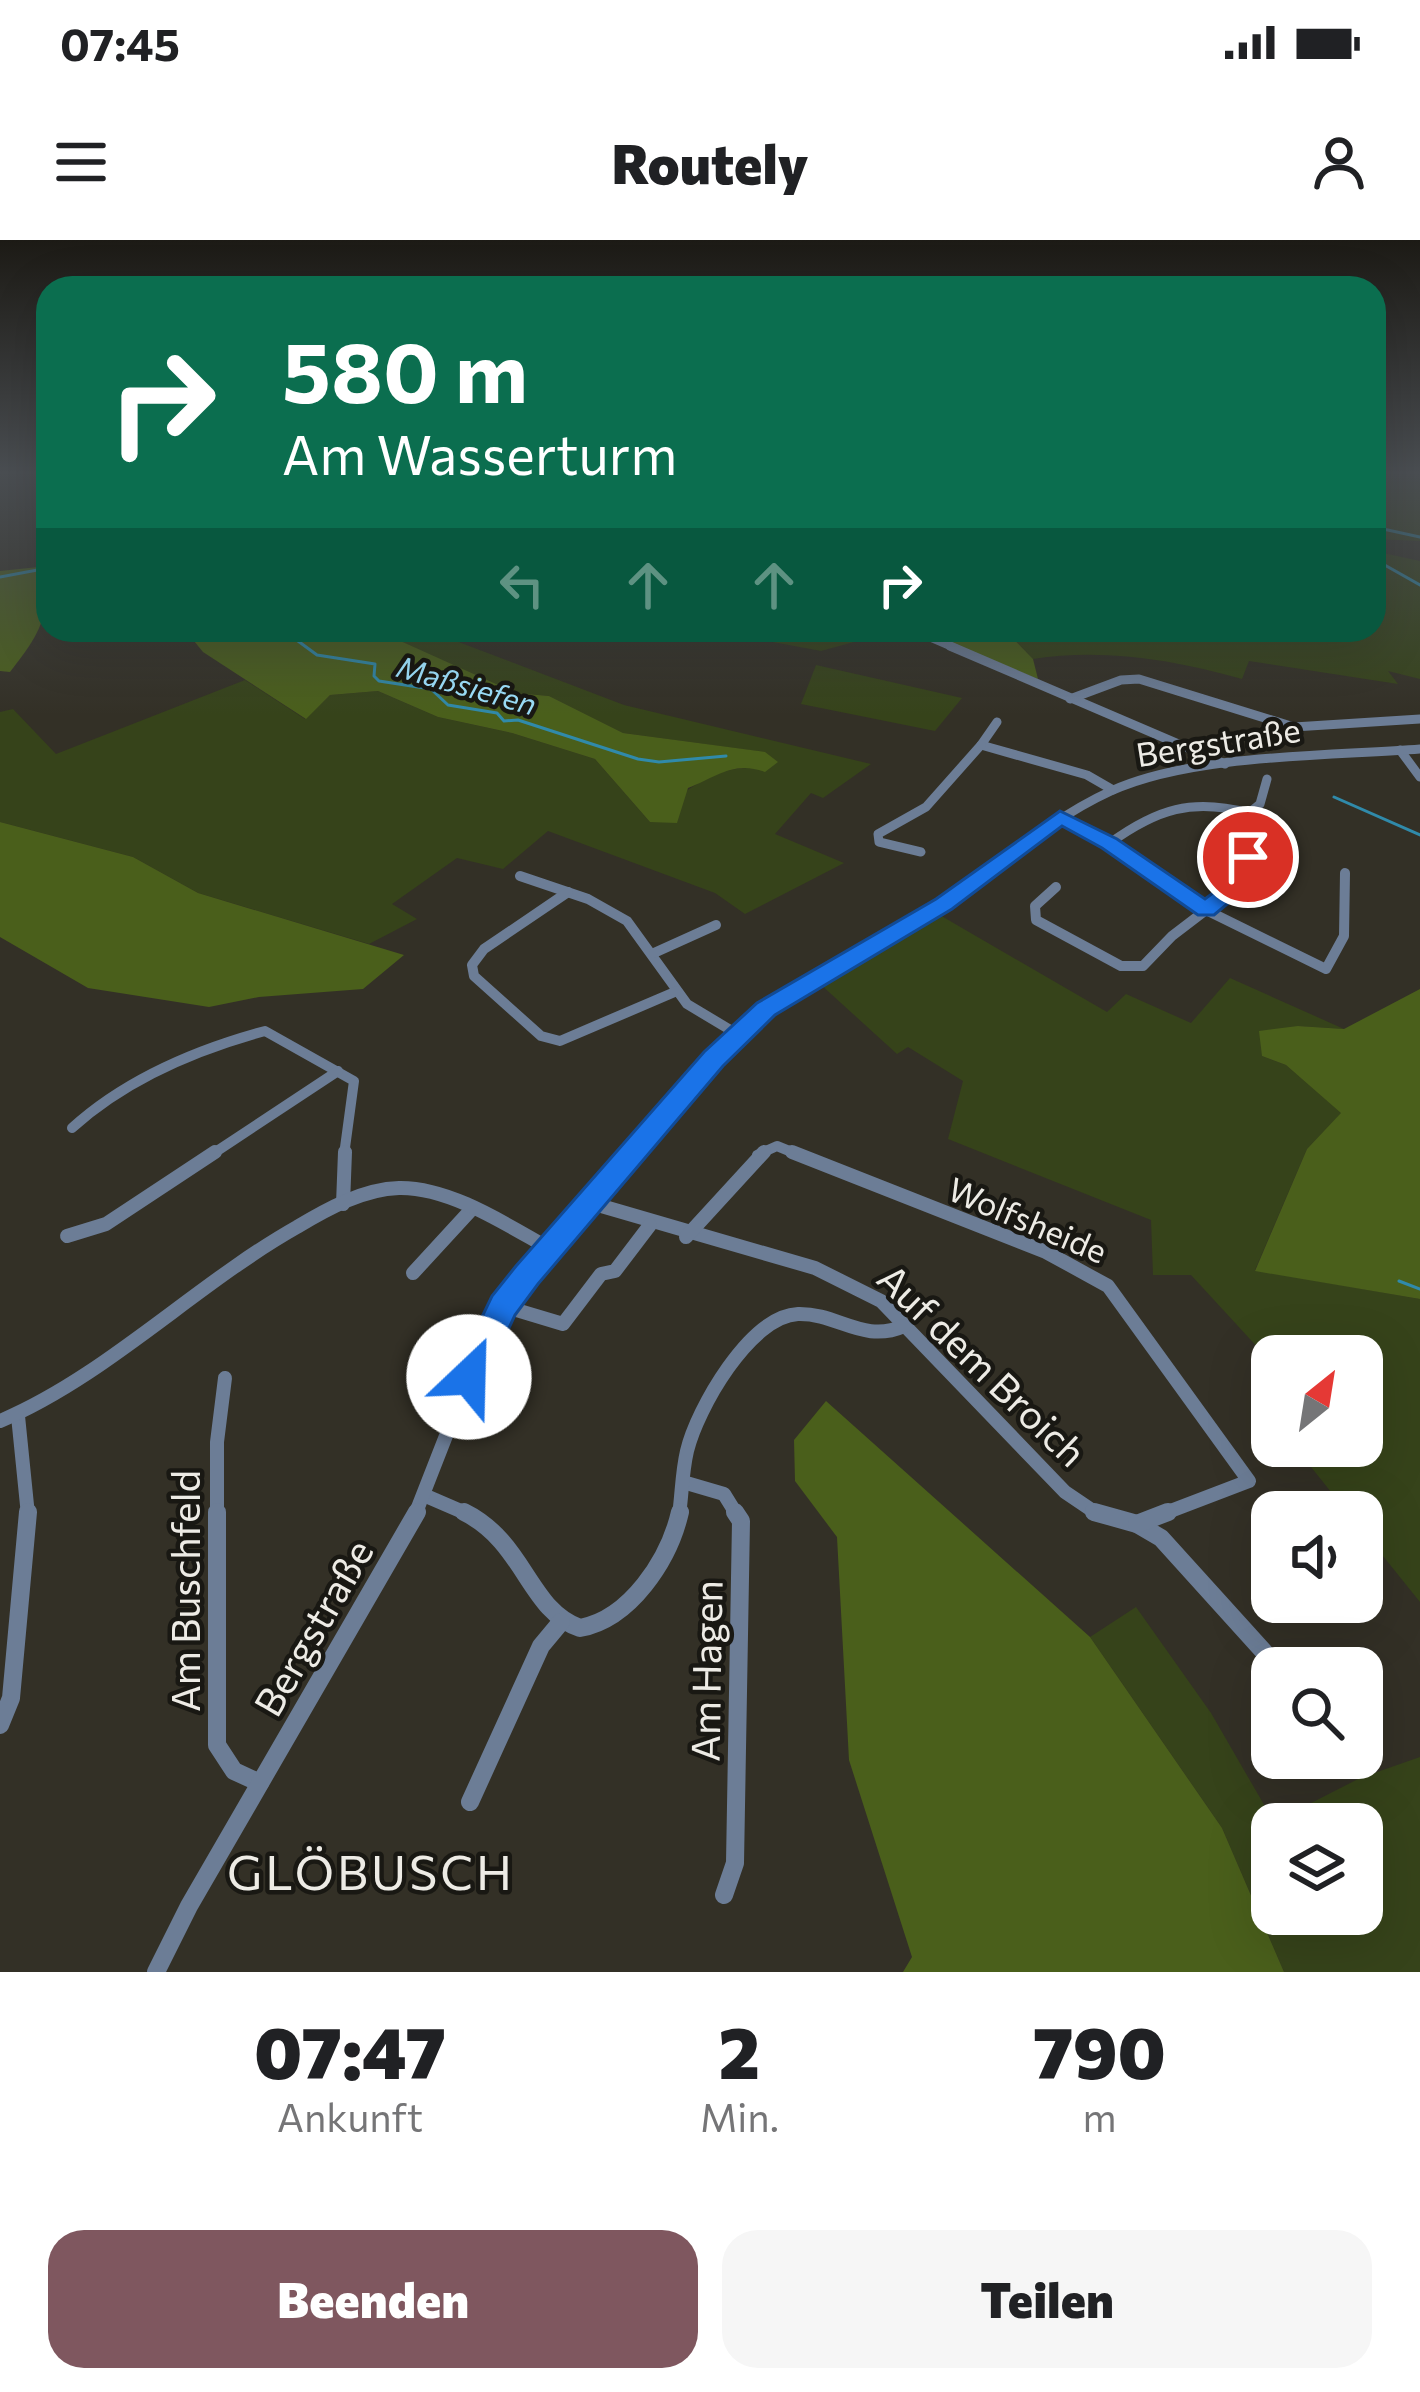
<!DOCTYPE html>
<html lang="de">
<head>
<meta charset="utf-8">
<style>
	:root { --surface:#fff; --page:#f6f6f6; --text:#202124; --muted:#757577; --accent:#7f575f }
	body { margin:0; font-family:Commissioner,sans-serif; background:var(--page); color:var(--text); height:100vh; display:flex; flex-direction:column; font-size:45px; white-space:nowrap }
	* { box-sizing:border-box; margin:0 }
	p { font-size:39px; color:var(--muted) }
	.icon { flex:none; width:66px; height:66px; fill:none; stroke:currentColor; stroke-width:2; stroke-linecap:round; stroke-linejoin:round }
	.map { position:relative; height:1732px; overflow:hidden }
	.details { display:flex; flex-direction:column; background:var(--surface); flex:1 }
	.details>* { flex:none }
	.hud { position:absolute; left:36px; top:36px; width:1350px; height:366px; border-radius:36px; box-shadow:0 12px 48px #0002; background:#0b6e4f; color:#fff; overflow:hidden }
	.needle { width:78px; rotate:30deg }
	.fabs { position:absolute; left:1251px; top:1095px; display:grid; gap:24px }
	.fabs a { display:grid; place-items:center; width:132px; height:132px; border-radius:24px; background:var(--surface); box-shadow:0 12px 48px #0002; font-size:60px }
	.pin { position:absolute; display:grid; place-items:center; width:102px; height:102px; color:#fff; margin:-51px; border:6px solid #fff; border-radius:50%; box-shadow:0 3px 12px #0007 }
	.me { position:absolute; width:132px; margin:-66px; rotate:24deg; stroke-linejoin:round; filter:drop-shadow(0 0 9px #0008) }
	.turn { display:flex; align-items:center; gap:42px; height:252px; padding:0 48px; font-size:54px }
	.turn .icon { width:156px; height:156px; stroke-width:2.5 }
	.turn b { display:block; font-size:84px; line-height:102px }
	.lanes { display:flex; align-items:center; height:114px; padding:0 48px; background:#0003; justify-content:center; gap:60px; direction:ltr }
	.lanes .off { opacity:.35 }
	.eta { display:flex; justify-content:space-evenly; align-items:center; height:204px; text-align:center }
	.eta b { font-size:72px; font-weight:800; line-height:84px }
	.primary-button { display:flex; gap:24px; margin-top:auto; padding:24px 48px }
	.primary-button a { flex:1; height:138px; border-radius:36px; background:var(--accent); color:#fff; font-size:48px; font-weight:800; line-height:138px; text-align:center }
	.primary-button a+a { background:var(--page); color:var(--text) }
	.status { display:flex; justify-content:space-between; align-items:center; height:84px; padding:0 60px; background:var(--surface); direction:ltr }
	.status svg { height:33px; fill:currentColor }
	header { display:flex; justify-content:space-between; align-items:center; height:156px; padding:0 48px; background:var(--surface); font-size:54px; font-weight:800 }
	.map>svg:first-child { display:block }
	.green { fill:#36431a; fill-rule:evenodd }
	.forest { fill:#4a5f1b }
	.lines { fill:none; stroke-linecap:round; stroke-linejoin:round }
	.stream { stroke:#308aaa; stroke-width:3 }
	.minor-far4 { stroke:#6c7d96; stroke-width:8 }
	.minor-far3 { stroke:#6c7d96; stroke-width:9 }
	.minor-far2 { stroke:#6c7d96; stroke-width:10 }
	.minor-far1 { stroke:#6c7d96; stroke-width:14 }
	.minor { stroke:#6c7d96; stroke-width:18 }
	.route { fill:#1a73e8; stroke:#114b97; stroke-width:3 }
	.labels { text-anchor:middle; dominant-baseline:central; stroke-width:9; stroke-linejoin:round; paint-order:stroke }
	.far-water-label { font-size:30px; font-style:italic; fill:#99daf5; stroke:#191813 }
	.street-label { font-size:33px; fill:#edebe5; stroke:#191813 }
	.near-street-label { font-size:39px; fill:#edebe5; stroke:#191813 }
	.near-quarter-label { font-size:48px; letter-spacing:3px; fill:#edebe5; stroke:#191813 }
</style>
</head>
<body>
<div class="status"><b>07:45</b><svg viewBox="0 0 49 12"><path d="M0 12V9h3v3zM5 12V6h3v6zM10 12V3h3v9zM15 12V0h3v12zM26 1h20v11H26zM47 4h2v5h-2z"/></svg></div>
<header><svg class="icon" aria-label="menu" viewBox="0 0 24 24"><path d="M4 6h16M4 12h16M4 18h16"/></svg>Routely<svg class="icon" aria-label="person" viewBox="0 0 24 24"><circle cx="12" cy="8" r="4"/><path d="M4 21q1-7 8-7t8 7"/></svg></header>
<div class="map">
<svg width="1420" height="1732" viewBox="0 0 1420 1732">
	<rect width="100%" height="100%" fill="#333026"/>
	<g class="green">
		<polygon points="1374,232 1420,232 1420,301 1374,299"/>
		<path d="M1374 311 1420 321V439L1388 431 1398 444 1249 421 1242 439C1175 420 1103 408 1033 419L1005 390H1374Z"/>
		<path d="M405 390H427L624 465 871 524 823 558 811 553 775 594 844 623 745 674 715 653 548 591 503 629 457 618 392 664 417 679 369 704 198 653 133 617 0 582V472L13 469 56 514 245 440 305 479 330 455 378 451 438 477 512 493 595 519 650 582C683 552 715 522 762 529L764 512 623 493 549 456 516 453 395 399Z"/>
		<polygon points="709,390 858,390 854,402 821,411"/>
		<polygon points="816,425 962,458 935,491 801,464"/>
		<polygon points="938,674 1107,772 1126,754 1191,783 1230,738 1344,789 1298,786 1262,816 1286,825 1342,873 1307,909 1255,1030 1420,1059 1420,1362 1362,1290 1362,1272 1347,1272 1303,1217 1323,1206 1362,1206 1362,1116 1272,1116 1272,1123 1191,1035 1153,1035 1151,980 948,899 963,841 908,807 897,814 819,743"/>
		<path d="M1136 1367 1211 1473 1274 1582 1360 1538 1420 1517V1732H1284L1222 1588 1090 1397ZM1272 1584H1362V1674H1272Z"/>
	</g>
	<g class="forest">
		<path d="M48 326C48 378 42 391 10 432L0 431V331Z"/>
		<path d="M185 390H405L396 399 516 453 549 456 623 493 765 512 778 522 765 532C734 520 716 537 688 548L677 583 650 582 595 519 512 493 438 477 378 451 330 455 306 479 203 412Z"/>
		<polygon points="916,390 1005,390 1033,419 1038,439"/>
		<polygon points="0,582 133,617 198,653 404,715 363,749 259,757 209,767 88,748 0,697"/>
		<polygon points="1420,749 1420,1059 1255,1031 1307,909 1341,873 1286,825 1262,816 1259,791 1298,786 1344,789"/>
		<polygon points="826,1161 1090,1397 1222,1588 1284,1732 903,1732 912,1717 849,1520 837,1297 795,1241 794,1200"/>
	</g>
	<g class="lines">
		<g class="stream">
			<polyline points="1374,287 1420,297"/>
			<polyline points="1374,319 1420,345"/>
			<polyline points="0,337 48,328"/>
			<polyline points="283,390 317,415 375,424 374,436 379,441 431,449 448,465 497,473 504,481 518,480 638,519 659,522 726,516"/>
			<polyline points="1334,557 1420,595"/>
			<polyline points="1399,1041 1420,1049"/>
		</g>
		<polyline class="minor-far4" points="913,390 957,409"/>
		<g class="minor-far3">
			<polyline points="950,406 1225,524"/>
			<polyline points="1070,459 1121,440 1139,439 1294,487 1420,479"/>
			<polyline points="997,482 981,505 1087,535 1113,550"/>
			<polyline points="1400,510 1420,537"/>
			<polyline points="1061,577 1151,632"/>
			<path d="M1110 603C1157 569 1192 558 1249 573"/>
			<polyline points="921,612 879,602 878,594 926,567 981,505"/>
			<path d="M988 632C1027 602 1065 572 1111 551 1192 514 1329 516 1420 509"/>
			<polyline points="1246,632 1255,584 1249,573 1260,564 1267,539"/>
		</g>
		<g class="minor-far2">
			<polyline points="1147,629 1206,670 1326,729 1344,696 1345,633"/>
			<polyline points="520,636 588,659 627,681 687,764 737,794"/>
			<polyline points="1056,647 1035,666 1036,680 1121,726 1143,726 1172,696 1244,641 1246,629"/>
			<polyline points="568,652 484,709 472,725 474,736 541,796 560,801 677,751"/>
			<polyline points="654,713 716,685"/>
			<path d="M72 888C126 839 195 810 265 791L354 841 344 915"/>
			<polyline points="211,915 338,831"/>
			<path d="M633 915C681 859 726 797 787 755 853 709 927 677 992 629"/>
			<polyline points="757,915 777,906 799,915"/>
		</g>
		<g class="minor-far1">
			<polyline points="792,912 1046,1012 1108,1046 1249,1241 1160,1275"/>
			<polyline points="591,963 815,1028 881,1061 1065,1252 1099,1275"/>
			<polyline points="343,964 345,912"/>
			<polyline points="67,996 106,984 215,912"/>
			<polyline points="686,997 764,912"/>
			<polyline points="413,1033 470,971"/>
			<polyline points="503,1066 563,1084 601,1034 615,1031 650,985"/>
			<polyline points="18,1176 28,1275"/>
			<path d="M0 1181C105 1137 196 1044 297 987 327 969 363 949 399 948 450 947 507 985 550 1009"/>
			<polyline points="683,1242 724,1254 737,1275"/>
			<polyline points="426,1256 470,1275"/>
			<polyline points="217,1275 217,1202 225,1138"/>
			<polyline points="415,1275 469,1137 503,1066 636,912"/>
			<path d="M679 1275C682 1254 682 1232 687 1211 697 1169 750 1076 798 1074 838 1073 863 1104 904 1086"/>
		</g>
		<g class="minor">
			<polyline points="217,1272 217,1505 234,1531 260,1543"/>
			<path d="M464 1272C525 1302 529 1371 580 1388 630 1379 669 1320 680 1272"/>
			<polyline points="1094,1272 1137,1284 1161,1298 1274,1423"/>
			<polyline points="1137,1284 1168,1272"/>
			<polyline points="0,1485 11,1458 28,1272"/>
			<polyline points="470,1562 541,1406 561,1382"/>
			<polyline points="724,1655 735,1623 741,1281 735,1272"/>
			<polyline points="156,1732 189,1666 417,1272"/>
		</g>
	</g>
	<linearGradient id="sky" x2="0" y2="1"><stop stop-color="#1c1a15"/><stop offset="0.49" stop-color="#4a4e52"/><stop offset="1" stop-color="#4a4e52" stop-opacity="0"/></linearGradient>
	<rect width="1420" height="475" fill="url(#sky)"/>
	<polygon class="route" points="1060,571 1117,599 1205,659 1233,638 1240,613 1248,611 1259,617 1255,641 1214,675 1198,675 1102,608 1062,586 952,669 775,775 723,826 538,1044 515,1075 481,1148 469,1152 457,1148 453,1137 492,1056 516,1026 704,812 757,763 936,659"/>
	<g class="labels">
		<g class="far-water-label">
			<text transform="translate(467 444) rotate(16)">Maßsiefen</text>
		</g>
		<g class="street-label">
			<text transform="translate(1218 501) rotate(-9)">Bergstraße</text>
			<text transform="translate(1028 979) rotate(23)">Wolfsheide</text>
		</g>
		<g class="near-street-label">
			<text transform="translate(983 1124) rotate(44)">Auf dem Broich</text>
			<text transform="translate(184 1351) rotate(-90)">Am Buschfeld</text>
			<text transform="translate(312 1387) rotate(-60)">Bergstraße</text>
			<text transform="translate(705 1431) rotate(-89)">Am Hagen</text>
		</g>
		<g class="near-quarter-label">
			<text x="371" y="1630">GLÖBUSCH</text>
		</g>
	</g>
</svg>
<div class="fabs">
<a><svg class="needle" viewBox="-14 -14 28 28"><path d="M0-13l5 13h-10z" fill="#e53935"/><path d="M0 13l5-13h-10z" fill="#757577"/></svg></a>
<a><svg class="icon" aria-label="sound" viewBox="0 0 24 24"><path d="M4 9h4l5-4v14l-5-4H4zM17 9q2 3 0 6"/></svg></a>
<a><svg class="icon" aria-label="search" viewBox="0 0 24 24"><circle cx="10" cy="10" r="6"/><path d="M15 15l6 6"/></svg></a>
<a><svg class="icon" aria-label="layers" viewBox="0 0 24 24"><path d="M12 4l9 5-9 5-9-5zM3 14l9 5 9-5"/></svg></a>
</div>
<div class="pin" style="left:1248px;top:617px;background:#d93025"><svg class="icon" aria-label="arrive" viewBox="0 0 24 24"><path d="M6 21V4h12l-3 4 3 4H6"/></svg></div>
<svg class="me" style="left:469px;top:1137px" viewBox="-20 -20 40 40"><circle r="19" fill="#fff"/><path d="M0-13L10 11 0 6-10 11z" fill="#1a73e8"/></svg>
<div class="hud">
<div class="turn"><svg class="icon" aria-label="right" viewBox="0 0 24 24"><path d="M7 20v-9h11M14 6l5 5-5 5"/></svg><div><b>580 m</b>Am Wasserturm</div></div>
<div class="lanes"><svg class="icon off" aria-label="left" viewBox="0 0 24 24"><path d="M17 20v-9H6M10 6l-5 5 5 5"/></svg><svg class="icon off" aria-label="ahead" viewBox="0 0 24 24"><path d="M12 20V5M6 11l6-6 6 6"/></svg><svg class="icon off" aria-label="ahead" viewBox="0 0 24 24"><path d="M12 20V5M6 11l6-6 6 6"/></svg><svg class="icon" aria-label="right" viewBox="0 0 24 24"><path d="M7 20v-9h11M14 6l5 5-5 5"/></svg></div>
</div>
</div>
<section class="details">
<div class="eta">
<div><b>07:47</b><p>Ankunft</p></div>
<div><b>2</b><p>Min.</p></div>
<div><b>790</b><p>m</p></div>
</div>
<div class="primary-button"><a>Beenden</a><a>Teilen</a></div>
</section>
</body>
</html>
